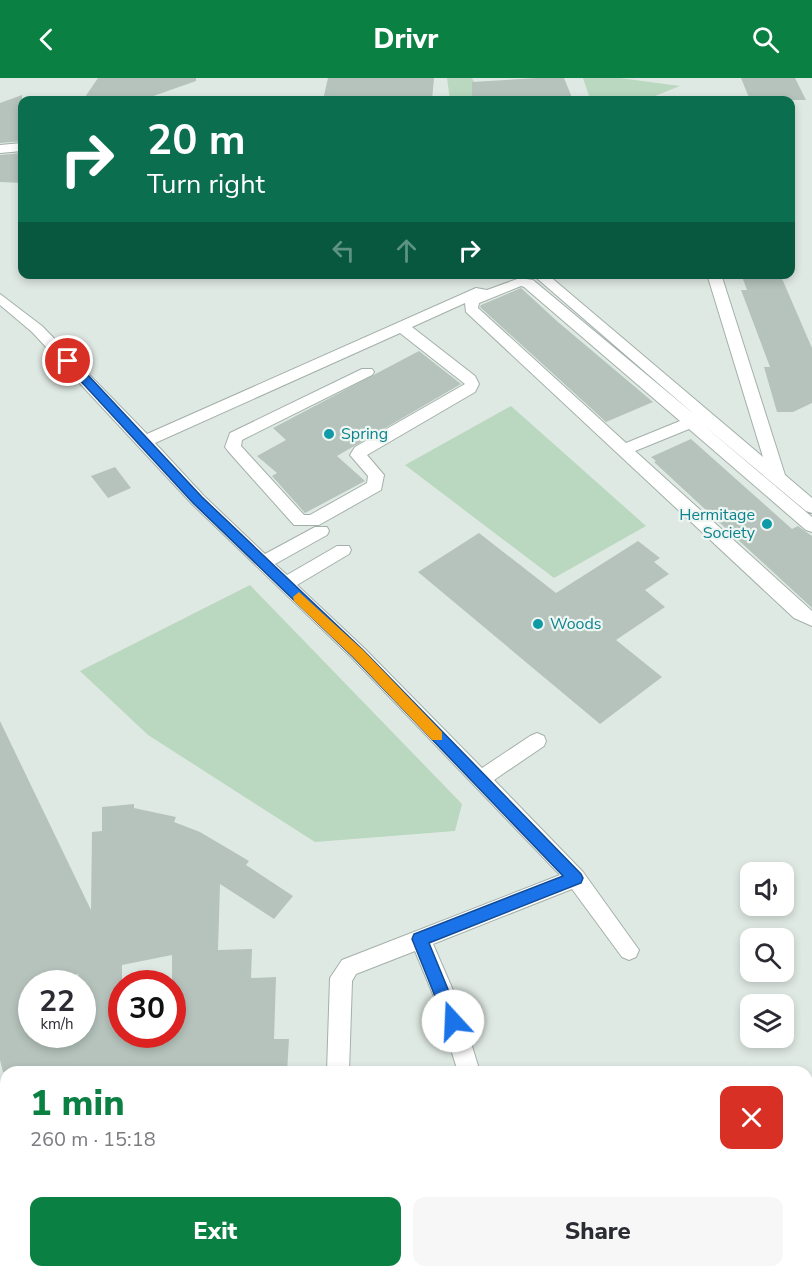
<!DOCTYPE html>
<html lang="en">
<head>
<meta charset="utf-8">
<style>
	:root { --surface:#fff; --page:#f7f7f7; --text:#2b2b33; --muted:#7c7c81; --accent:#0b8043 }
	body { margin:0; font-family:"Nunito Sans",sans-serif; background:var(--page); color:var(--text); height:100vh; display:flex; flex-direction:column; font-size:22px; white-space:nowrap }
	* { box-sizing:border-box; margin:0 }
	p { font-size:20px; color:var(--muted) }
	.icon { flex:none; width:33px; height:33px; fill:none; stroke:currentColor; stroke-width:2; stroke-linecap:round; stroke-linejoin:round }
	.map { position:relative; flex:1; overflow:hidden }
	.side { position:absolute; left:0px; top:988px; width:813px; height:212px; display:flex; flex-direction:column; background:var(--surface); border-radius:18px 18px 0 0; box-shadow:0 3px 9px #0003 }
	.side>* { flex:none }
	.banner { position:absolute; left:18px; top:18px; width:777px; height:183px; border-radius:12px; box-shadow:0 3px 9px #0003; background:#0b6e4f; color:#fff; overflow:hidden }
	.tools { position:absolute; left:740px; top:784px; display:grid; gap:12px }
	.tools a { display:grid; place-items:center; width:54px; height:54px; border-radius:12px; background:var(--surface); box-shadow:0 3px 9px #0003; font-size:30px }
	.speed { position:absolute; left:18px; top:892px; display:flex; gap:12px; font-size:30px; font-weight:700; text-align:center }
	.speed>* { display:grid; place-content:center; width:78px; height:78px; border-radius:50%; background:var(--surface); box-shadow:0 3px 9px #0003; line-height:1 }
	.speed small { font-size:15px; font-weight:400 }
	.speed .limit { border:9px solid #d22; background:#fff; color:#111 }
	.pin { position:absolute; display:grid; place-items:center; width:51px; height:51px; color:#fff; margin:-26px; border:3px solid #fff; border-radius:50%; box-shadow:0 2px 6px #0007 }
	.me { position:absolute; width:66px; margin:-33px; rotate:340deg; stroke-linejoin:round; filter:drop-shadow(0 0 4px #0008) }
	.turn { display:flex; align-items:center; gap:21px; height:126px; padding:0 30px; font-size:27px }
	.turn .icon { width:78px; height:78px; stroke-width:2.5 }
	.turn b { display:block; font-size:42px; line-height:51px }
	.lanes { display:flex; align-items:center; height:57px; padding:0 30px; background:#0003; justify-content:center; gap:30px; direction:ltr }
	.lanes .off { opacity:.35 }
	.round { display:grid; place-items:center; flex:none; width:63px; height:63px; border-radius:12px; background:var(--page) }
	.headline { display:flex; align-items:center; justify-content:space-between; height:102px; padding:0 30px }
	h1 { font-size:36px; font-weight:800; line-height:45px; color:var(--accent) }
	.primary-button { display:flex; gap:12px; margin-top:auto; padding:12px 30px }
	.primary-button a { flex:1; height:69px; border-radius:12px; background:var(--accent); color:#fff; font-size:24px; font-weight:800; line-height:69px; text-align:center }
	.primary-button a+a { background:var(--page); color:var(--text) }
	header { display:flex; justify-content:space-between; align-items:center; height:78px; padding:0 30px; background:var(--accent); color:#fff; font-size:27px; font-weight:800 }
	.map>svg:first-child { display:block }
	.green { fill:#b9d8bf }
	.building { fill:#b5c3bc; fill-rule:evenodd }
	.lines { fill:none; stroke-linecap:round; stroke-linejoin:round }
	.street-casing { stroke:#a3b0a9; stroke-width:2 }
	.street { fill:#fff; fill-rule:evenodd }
	.route { fill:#1a73e8; stroke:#114b97; stroke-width:1.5 }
	.slow { fill:#f59e0b }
	.culture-dot { fill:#0f9aa8; stroke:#eff6f2; stroke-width:2 }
	.labels { text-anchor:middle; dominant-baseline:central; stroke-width:4.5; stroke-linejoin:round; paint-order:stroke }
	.culture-label { font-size:16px; fill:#0d838f; stroke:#eff6f2; text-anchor:start }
</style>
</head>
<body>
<header><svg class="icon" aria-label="back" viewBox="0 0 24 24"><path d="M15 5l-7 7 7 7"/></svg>Drivr<svg class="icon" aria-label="search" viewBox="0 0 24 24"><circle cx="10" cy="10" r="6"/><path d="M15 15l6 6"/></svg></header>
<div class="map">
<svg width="812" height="1199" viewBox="0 0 812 1199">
	<rect width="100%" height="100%" fill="#dfe9e3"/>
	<g class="green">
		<polygon points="447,0 472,0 483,22 450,22"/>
		<polygon points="583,0 620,0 680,8 645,22 585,22 589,18"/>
		<polygon points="511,328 646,448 554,500 405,387"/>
		<polygon points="250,507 462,726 455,753 315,764 148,657 80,593"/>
	</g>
	<g class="building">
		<polygon points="98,0 196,0 196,3 142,22 83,22"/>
		<polygon points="328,0 434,0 432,22 323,22"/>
		<polygon points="537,0 564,0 573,22 472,22 472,4"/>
		<polygon points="741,0 795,0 806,22 750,22"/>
		<polygon points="22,17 22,63 0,65 0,25"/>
		<polygon points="22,75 22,105 0,104 0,77"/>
		<polygon points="741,196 780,196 812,270 812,325 793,334 777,334 764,289 770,289 741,212 747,212"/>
		<polygon points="521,210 558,244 653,324 606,344 480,229 481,227"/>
		<polygon points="419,273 461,306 337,378 365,403 305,435 272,398 277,395 257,378 286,362 273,350"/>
		<polygon points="691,361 792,451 798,448 812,458 812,530 654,384 656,383 651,379"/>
		<polygon points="115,389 131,410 108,420 91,398"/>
		<polygon points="479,455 556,515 638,463 660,480 654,484 669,496 645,512 665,529 616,562 662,599 600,646 418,494"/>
		<path d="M0 643 91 832 92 754 102 753V729L134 726V730L176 739 174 744 200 754 249 783 246 787 293 818 274 841 220 806 218 872 252 871 251 900 276 899 274 961H289L287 994H3L0 982ZM172 877V957H122V887ZM78 896 79 906H82V957H32V906Z"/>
	</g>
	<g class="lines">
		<defs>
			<g id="street">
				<polygon points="22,65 22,73 0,75 0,67"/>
				<path d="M532 196H547L763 379 707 196H721L785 397 812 420V435L806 433 702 346 812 439V454L806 452 689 351 635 373 812 533V548L794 540 466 234 465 225 412 249 475 298 479 306 475 314 367 377 384 397 381 412 319 447H294L228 373 225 369 230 355 362 291H372L374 294 372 297 242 362 241 368 304 437H310L367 405 368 398 350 377 355 369 465 306 400 255 155 365 204 418 265 476 315 449H327L329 453 327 457 275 486 287 497 337 468H349L351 472 349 476 297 507 364 570 482 690 530 658 537 655 544 658 546 663 544 668 494 702 583 794 639 872 636 879 629 882 622 879 572 811 433 866 459 926 480 994H458L437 926 415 873 356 896 352 903 349 994H327L330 900 342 882 560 797 352 580 192 426 32 254 0 227V216L42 248 147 356 476 210 487 212 520 200 533 202 695 337ZM521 208 524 209 680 343 626 365 478 230 479 225Z"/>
				<polygon points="0,1116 6,1119 6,1153 0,1150"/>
				<polygon points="30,1194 57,1194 59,1199 32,1199"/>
				<polygon points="323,1194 347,1194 348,1199 324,1199"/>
				<polygon points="520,1194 544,1194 545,1199 521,1199"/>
			</g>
		</defs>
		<use href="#street" class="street-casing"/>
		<use href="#street" class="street"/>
	</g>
	<polygon class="route" points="64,280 72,280 202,419 363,572 581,796 583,800 581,805 429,865 461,943 459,948 453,951 447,948 412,861 414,856 563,798 353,579 193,425 64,285"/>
	<polygon class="slow" points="299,514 363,572 442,654 442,662 432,662 353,579 294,523 293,519"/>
	<g class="culture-dot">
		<circle cx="329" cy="356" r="6"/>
		<circle cx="767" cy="446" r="6"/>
		<circle cx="538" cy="546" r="6"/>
	</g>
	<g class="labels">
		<g class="culture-label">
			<text x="341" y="356">Spring</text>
			<text x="755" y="437" text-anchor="end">Hermitage<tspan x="755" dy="18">Society</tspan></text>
			<text x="550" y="546">Woods</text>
		</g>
	</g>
</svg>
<div class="tools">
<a><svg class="icon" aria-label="sound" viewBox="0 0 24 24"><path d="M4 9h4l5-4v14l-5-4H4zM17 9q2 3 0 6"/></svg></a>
<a><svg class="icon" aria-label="search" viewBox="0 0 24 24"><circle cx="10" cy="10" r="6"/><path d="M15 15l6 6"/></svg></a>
<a><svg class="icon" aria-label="layers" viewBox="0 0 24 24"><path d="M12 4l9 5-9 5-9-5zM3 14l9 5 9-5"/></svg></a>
</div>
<div class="speed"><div>22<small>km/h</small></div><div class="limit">30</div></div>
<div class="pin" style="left:68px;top:283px;background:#d93025"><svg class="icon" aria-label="arrive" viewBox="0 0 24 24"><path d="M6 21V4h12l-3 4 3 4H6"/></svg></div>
<svg class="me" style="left:453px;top:943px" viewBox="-20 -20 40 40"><circle r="19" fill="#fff"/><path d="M0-13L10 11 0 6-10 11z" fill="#1a73e8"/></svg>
<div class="banner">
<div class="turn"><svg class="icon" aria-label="right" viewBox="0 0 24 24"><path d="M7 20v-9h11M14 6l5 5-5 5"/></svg><div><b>20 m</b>Turn right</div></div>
<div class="lanes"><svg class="icon off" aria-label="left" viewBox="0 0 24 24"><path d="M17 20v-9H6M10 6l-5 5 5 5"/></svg><svg class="icon off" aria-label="ahead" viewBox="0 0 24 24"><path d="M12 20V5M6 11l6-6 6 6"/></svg><svg class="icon" aria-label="right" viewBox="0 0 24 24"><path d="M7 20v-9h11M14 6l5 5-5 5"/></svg></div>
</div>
<section class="side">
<div class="headline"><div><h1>1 min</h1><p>260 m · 15:18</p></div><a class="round" style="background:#d93025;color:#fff"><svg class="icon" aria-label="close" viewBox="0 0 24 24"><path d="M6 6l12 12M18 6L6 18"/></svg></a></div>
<div class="primary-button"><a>Exit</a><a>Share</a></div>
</section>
</div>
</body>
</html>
